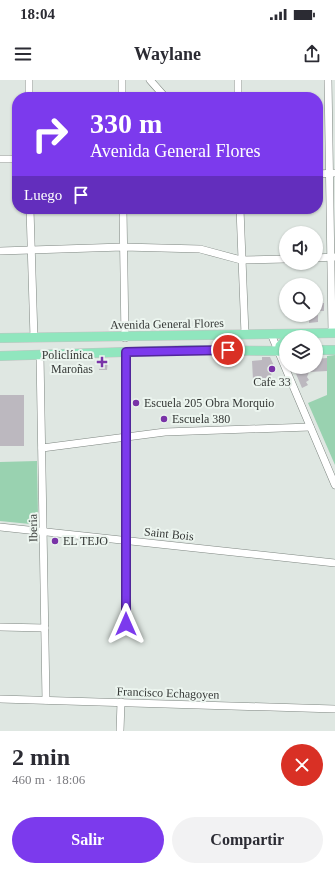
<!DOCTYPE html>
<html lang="es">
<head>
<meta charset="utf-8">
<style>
	:root { --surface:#fff; --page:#f2f2f3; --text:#2b2b33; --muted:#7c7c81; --accent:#7c3aed }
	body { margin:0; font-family:Georgia,serif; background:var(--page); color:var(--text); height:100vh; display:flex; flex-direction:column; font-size:15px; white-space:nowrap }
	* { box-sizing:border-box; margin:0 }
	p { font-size:13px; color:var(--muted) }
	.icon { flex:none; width:22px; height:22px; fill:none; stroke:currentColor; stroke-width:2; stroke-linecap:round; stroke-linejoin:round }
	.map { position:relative; height:651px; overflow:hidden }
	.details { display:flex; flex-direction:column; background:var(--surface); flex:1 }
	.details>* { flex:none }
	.hud { position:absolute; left:12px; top:12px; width:311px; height:122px; border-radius:16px; box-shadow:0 1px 3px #0004; background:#7c3aed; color:#fff; overflow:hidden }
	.buttons { position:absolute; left:279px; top:146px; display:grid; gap:8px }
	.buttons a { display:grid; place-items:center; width:44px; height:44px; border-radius:50%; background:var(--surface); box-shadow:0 1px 3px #0004; font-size:20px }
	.pin { position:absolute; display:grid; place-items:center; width:34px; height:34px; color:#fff; margin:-17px; border:2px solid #fff; border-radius:50%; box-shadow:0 1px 4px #0007 }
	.me { position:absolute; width:44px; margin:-22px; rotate:0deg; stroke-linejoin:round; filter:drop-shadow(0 0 3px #0008) }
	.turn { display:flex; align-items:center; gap:14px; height:84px; padding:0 12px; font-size:18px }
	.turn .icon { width:52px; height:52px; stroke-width:2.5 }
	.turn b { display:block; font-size:28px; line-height:34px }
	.then { display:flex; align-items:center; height:38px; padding:0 12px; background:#0003; gap:8px; font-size:15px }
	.round { display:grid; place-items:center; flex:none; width:42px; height:42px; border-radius:21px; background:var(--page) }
	.overview { display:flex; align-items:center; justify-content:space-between; height:68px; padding:0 12px }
	h1 { font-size:24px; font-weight:700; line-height:30px }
	.primary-button { display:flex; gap:8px; margin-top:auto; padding:8px 12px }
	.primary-button a { flex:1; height:46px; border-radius:24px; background:var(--accent); color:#fff; font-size:16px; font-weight:700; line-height:46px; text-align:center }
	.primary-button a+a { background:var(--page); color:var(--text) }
	.status { display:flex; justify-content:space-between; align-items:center; height:28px; padding:0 20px; background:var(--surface); direction:ltr }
	.status svg { height:11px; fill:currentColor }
	header { display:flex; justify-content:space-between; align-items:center; height:52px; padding:0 12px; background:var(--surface); font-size:18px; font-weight:700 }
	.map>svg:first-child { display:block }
	.green { fill:#99d2b0 }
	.building { fill:#bcb8bf }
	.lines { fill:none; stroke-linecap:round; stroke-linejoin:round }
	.minor-casing { stroke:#7e8681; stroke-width:8 }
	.major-casing { stroke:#c2c3c2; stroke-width:10 }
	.minor { stroke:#fff; stroke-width:7 }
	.major { stroke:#90e6be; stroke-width:9 }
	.route-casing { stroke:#51269a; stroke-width:10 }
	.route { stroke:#7c3aed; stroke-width:7 }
	.poi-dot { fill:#7933a7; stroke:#ecf5ef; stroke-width:1.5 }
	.labels { text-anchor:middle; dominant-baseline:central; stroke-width:4; stroke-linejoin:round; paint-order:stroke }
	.street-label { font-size:12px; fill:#343735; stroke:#ecf5ef }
	.poi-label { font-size:12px; fill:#343735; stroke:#ecf5ef; text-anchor:start }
</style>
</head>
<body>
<div class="status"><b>18:04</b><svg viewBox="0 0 49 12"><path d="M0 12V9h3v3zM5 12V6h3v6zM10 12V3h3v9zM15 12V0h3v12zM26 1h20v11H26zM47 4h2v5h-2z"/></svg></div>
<header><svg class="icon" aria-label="menu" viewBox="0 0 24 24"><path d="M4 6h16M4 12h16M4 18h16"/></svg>Waylane<svg class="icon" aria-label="share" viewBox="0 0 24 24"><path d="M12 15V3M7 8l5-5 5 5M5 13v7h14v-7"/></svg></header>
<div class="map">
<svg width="335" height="651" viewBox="0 0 335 651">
	<rect width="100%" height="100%" fill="#dfe7e2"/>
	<g class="green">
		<polygon points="335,275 335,385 308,323 327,315 327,276"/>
		<polygon points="37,381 38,437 30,444 0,441 0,382"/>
	</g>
	<g class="building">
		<rect x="316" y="223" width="8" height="8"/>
		<polygon points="305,235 318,235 318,242 309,243 309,239 305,239"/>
		<polygon points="262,277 270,277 276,290 272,291 271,296 265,299 253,300 252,281 262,280"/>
		<polygon points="327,278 327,291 309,292 307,297 309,300 306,302 308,305 302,308 294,289 296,287 316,287 316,279"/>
		<polygon points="100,280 108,280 107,290 99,290"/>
		<rect x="0" y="315" width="24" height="51"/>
	</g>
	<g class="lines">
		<defs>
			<g id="minor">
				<polyline points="29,0 29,17"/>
				<polyline points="150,0 165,17"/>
				<polyline points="238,0 238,17"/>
				<polyline points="328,0 332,253"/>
				<polyline points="122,17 122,0"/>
				<polyline points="0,79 17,79"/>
				<polyline points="318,94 335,93"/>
				<polyline points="30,129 34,258"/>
				<polyline points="123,129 125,258"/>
				<polyline points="240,129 245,254"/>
				<polyline points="0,171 123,167 200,169 241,180 286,179"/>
				<polyline points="316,178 334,177"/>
				<polyline points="271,254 335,405"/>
				<polyline points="126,272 126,544"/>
				<polyline points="40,275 46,620"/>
				<polyline points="42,368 165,352 310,347"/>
				<polyline points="0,447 335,483"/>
				<polyline points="0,547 45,548"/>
				<polyline points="0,619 335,629"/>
				<polyline points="120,651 121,622"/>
			</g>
			<g id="major">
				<polyline points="0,258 335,253"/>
				<polyline points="316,270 335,270"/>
				<polyline points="279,271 280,266 286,260"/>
				<polyline points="0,276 187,270 286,271"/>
			</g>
		</defs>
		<use href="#minor" class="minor-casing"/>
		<use href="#major" class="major-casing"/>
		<use href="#minor" class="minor"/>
		<use href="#major" class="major"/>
	</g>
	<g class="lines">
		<defs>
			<polyline id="route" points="126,544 126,272 228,270"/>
		</defs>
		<use href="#route" class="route-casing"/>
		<use href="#route" class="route"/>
	</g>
	<g class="poi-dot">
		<path d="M100 276h4v4h4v4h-4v4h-4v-4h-4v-4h4z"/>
		<circle cx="272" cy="289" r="4"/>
		<circle cx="136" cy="323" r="4"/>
		<circle cx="164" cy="339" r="4"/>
		<circle cx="55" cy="461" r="4"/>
	</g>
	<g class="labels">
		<g class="street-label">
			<text transform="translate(167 244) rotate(-1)">Avenida General Flores</text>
			<text transform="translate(33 448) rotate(-91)">Iberia</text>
			<text transform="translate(169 454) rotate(6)">Saint Bois</text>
			<text transform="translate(168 613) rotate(2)">Francisco Echagoyen</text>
		</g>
		<g class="poi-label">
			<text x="93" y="275" text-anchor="end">Policlínica<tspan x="93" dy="14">Maroñas</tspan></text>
			<text x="272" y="302" text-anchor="middle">Cafe 33</text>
			<text x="144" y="323">Escuela 205 Obra Morquio</text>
			<text x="172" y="339">Escuela 380</text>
			<text x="63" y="461">EL TEJO</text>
		</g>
	</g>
</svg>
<div class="buttons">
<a><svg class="icon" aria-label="sound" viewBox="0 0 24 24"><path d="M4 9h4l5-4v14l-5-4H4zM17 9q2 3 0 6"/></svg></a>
<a><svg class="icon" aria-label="search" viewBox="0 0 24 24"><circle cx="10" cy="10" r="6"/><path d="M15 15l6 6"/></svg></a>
<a><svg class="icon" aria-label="layers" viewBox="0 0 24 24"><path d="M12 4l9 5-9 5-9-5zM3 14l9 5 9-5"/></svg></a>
</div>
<div class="pin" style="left:228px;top:270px;background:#d93025"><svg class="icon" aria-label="arrive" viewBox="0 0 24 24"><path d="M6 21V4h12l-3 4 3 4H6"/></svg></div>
<svg class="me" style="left:126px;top:544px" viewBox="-20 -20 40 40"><path d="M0-17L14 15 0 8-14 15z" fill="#7c3aed" stroke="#fff" stroke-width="4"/></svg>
<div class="hud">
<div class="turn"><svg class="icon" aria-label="right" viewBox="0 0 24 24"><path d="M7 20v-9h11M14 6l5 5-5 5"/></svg><div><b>330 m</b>Avenida General Flores</div></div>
<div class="then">Luego<svg class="icon" aria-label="arrive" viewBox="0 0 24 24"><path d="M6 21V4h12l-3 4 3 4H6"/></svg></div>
</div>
</div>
<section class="details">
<div class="overview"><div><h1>2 min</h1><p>460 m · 18:06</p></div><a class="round" style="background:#d93025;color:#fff"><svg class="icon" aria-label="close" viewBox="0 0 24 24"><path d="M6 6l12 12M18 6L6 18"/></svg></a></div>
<div class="primary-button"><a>Salir</a><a>Compartir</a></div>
</section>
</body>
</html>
